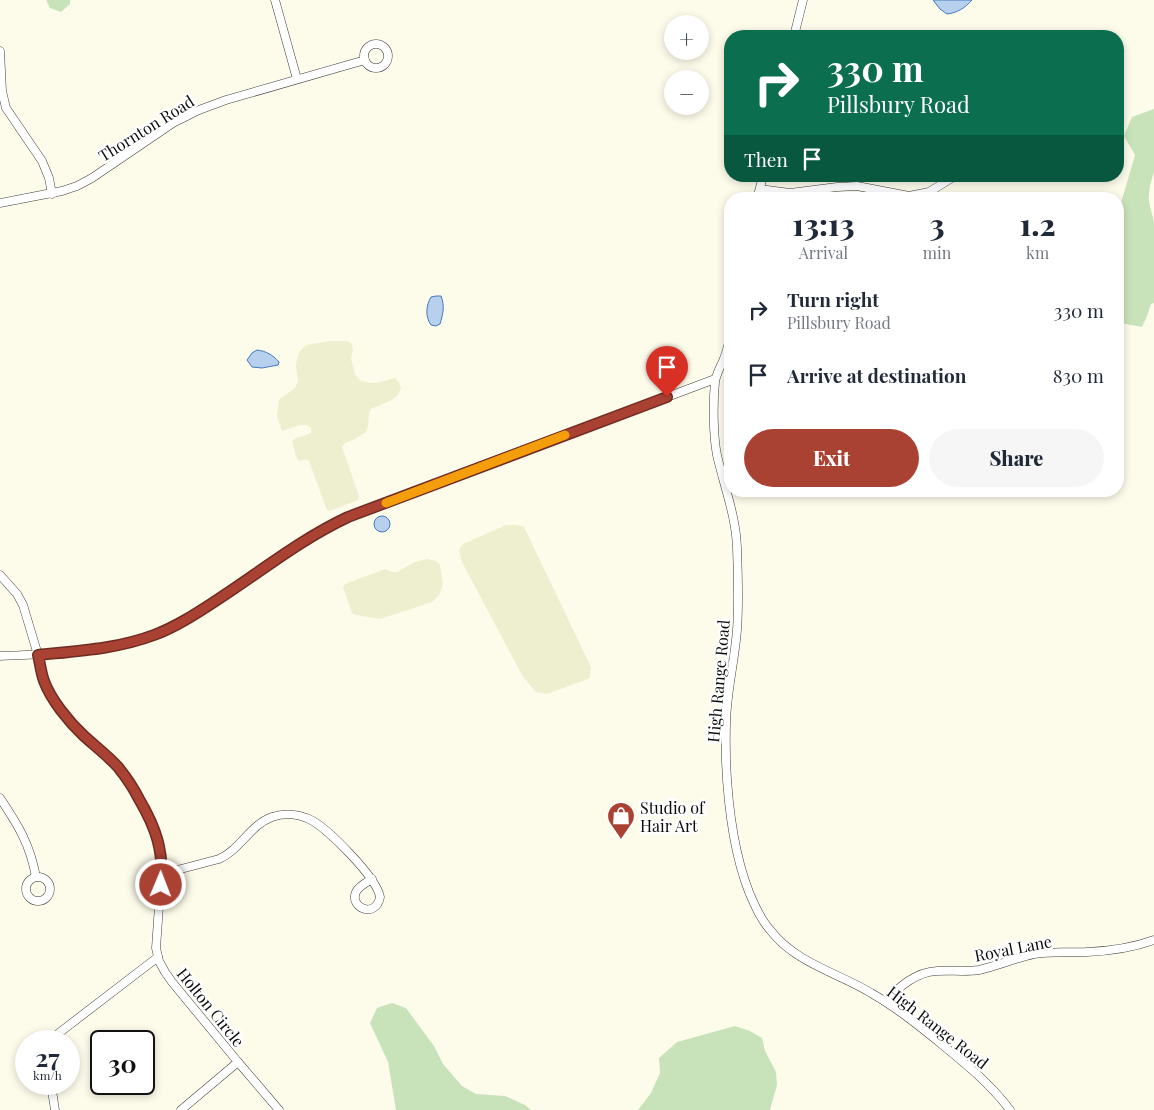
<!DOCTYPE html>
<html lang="en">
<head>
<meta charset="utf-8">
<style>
	:root { --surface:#fff; --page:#f6f6f7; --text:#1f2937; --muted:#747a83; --accent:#aa4234 }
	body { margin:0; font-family:"Playfair Display",serif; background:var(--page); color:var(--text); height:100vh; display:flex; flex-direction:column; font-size:19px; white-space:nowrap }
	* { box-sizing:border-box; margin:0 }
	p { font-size:16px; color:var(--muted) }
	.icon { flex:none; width:28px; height:28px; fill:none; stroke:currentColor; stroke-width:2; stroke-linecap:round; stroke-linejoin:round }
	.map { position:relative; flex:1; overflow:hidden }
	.sheet { position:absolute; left:724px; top:192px; width:400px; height:305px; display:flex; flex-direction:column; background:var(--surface); border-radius:20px; box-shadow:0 2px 8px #0003 }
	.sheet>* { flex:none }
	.banner { position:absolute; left:724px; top:30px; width:400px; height:152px; border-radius:20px; box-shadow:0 2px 8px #0003; background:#0b6e4f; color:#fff; overflow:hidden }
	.tools { position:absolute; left:664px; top:15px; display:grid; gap:10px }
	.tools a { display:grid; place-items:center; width:45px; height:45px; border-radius:50%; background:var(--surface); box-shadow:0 2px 8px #0003; font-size:25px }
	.speed { position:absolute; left:15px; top:1030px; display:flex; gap:10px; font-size:25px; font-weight:700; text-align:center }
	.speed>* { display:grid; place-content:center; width:65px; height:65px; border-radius:50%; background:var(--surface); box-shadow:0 2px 8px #0003; line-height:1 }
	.speed small { font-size:12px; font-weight:400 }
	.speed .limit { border:2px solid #111; border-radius:8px; background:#fff; color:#111 }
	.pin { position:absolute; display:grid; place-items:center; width:42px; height:42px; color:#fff; margin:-51px -21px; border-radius:50% 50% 50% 0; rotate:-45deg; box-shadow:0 0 5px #0007 }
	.pin .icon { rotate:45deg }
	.me { position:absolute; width:55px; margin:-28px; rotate:1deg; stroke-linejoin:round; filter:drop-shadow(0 0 4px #0008) }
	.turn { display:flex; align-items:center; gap:18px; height:105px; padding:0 20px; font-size:22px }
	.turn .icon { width:65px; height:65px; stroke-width:2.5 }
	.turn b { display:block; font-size:35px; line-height:42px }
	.then { display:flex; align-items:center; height:48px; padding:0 20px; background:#0003; gap:10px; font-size:19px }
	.eta { display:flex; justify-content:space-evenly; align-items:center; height:85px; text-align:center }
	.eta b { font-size:30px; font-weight:800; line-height:35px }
	.cta { display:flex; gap:10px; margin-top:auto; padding:10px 20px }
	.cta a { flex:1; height:58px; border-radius:30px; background:var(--accent); color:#fff; font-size:20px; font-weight:800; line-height:58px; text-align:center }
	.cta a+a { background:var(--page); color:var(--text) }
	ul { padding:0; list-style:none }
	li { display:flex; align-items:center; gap:15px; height:65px; padding:0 20px }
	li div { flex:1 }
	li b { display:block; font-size:19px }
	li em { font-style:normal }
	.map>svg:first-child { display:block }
	.farmland { fill:#edefce }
	.green { fill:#c8e3b9 }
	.water { fill:#b6d0ee; stroke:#4579bd }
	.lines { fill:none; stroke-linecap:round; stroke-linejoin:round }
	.minor-casing { stroke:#3e3e3e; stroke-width:9 }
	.minor { stroke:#fff; stroke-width:8 }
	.route-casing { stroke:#6e2b22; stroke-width:12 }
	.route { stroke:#aa4234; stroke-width:9 }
	.slow { stroke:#f59e0b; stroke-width:9 }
	.labels { text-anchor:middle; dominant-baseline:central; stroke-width:5; stroke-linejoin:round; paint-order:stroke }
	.street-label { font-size:16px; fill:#0b0b0b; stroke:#fff }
	.poi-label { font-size:16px; fill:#0b0b0b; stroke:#fff; text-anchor:start }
</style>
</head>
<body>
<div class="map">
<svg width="1154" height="1110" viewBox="0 0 1154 1110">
	<rect width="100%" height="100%" fill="#fdfceb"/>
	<g class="farmland">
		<polygon points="330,341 347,341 352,344 353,350 351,359 355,374 360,380 369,383 376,383 395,378 399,383 401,388 398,395 392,400 371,409 369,413 368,426 366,432 355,439 345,443 342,447 359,496 358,500 330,511 327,510 309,461 306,459 299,461 296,456 292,441 294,439 311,433 311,428 306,425 300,425 282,431 277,416 279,400 295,388 298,381 296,366 297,358 300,351 306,345"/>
		<polygon points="506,525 517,525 524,527 591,667 590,677 588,679 547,694 536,692 523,677 462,562 459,550 463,544"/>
		<polygon points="427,559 436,561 440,565 443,584 439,595 432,602 380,619 356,615 352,613 343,587 345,584 385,569 392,572 397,572 415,562"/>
	</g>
	<g class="green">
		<polygon points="46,0 70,0 70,4 61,12 50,8"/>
		<path d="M1154 109V172C1151 181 1148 193 1149 202 1150 209 1153 215 1154 223V303L1151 304 1147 316 1142 327 1126 324 1118 321V210L1121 203 1135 155 1124 136 1132 117Z"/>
		<polygon points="392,1003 406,1008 434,1046 443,1064 462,1086 476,1094 505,1096 525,1105 531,1110 396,1110 388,1062 370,1023 377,1008"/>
		<polygon points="735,1026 750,1031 762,1038 765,1051 776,1072 777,1085 770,1110 638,1110 651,1093 660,1073 659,1058 677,1042"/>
	</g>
	<g class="water">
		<path d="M933 0H972C965 8 957 13 947 14L940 9Z"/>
		<path d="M436 296H441C445 306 443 314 440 324L436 326 431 325C425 317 426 305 431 297Z"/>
		<path d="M257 350C266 351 273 355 279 362L278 365 262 368 252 367 247 360 252 353Z"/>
		<circle cx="382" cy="524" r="8"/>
	</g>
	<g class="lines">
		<defs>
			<g id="minor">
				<polyline points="275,0 297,79"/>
				<polyline points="794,36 803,0"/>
				<circle cx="376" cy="56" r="12"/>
				<polyline points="0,51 2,91 6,108 42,161 49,178 52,194"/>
				<polyline points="760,189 790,193 837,187 857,186 909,196 929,192 955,176"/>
				<polyline points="757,199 763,176"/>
				<polyline points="0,203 62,191 77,186 92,178 173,123 199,110 226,100 365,60"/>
				<path d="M730 339C728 346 726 354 723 361 720 367 716 375 715 382 713 402 713 435 717 455 724 486 736 516 737 548 738 575 739 603 737 630 735 656 729 682 727 707 725 725 726 744 726 762 728 806 733 851 749 892 755 906 761 920 771 931 796 963 838 973 871 993 894 1006 914 1022 934 1038 961 1060 989 1082 1010 1110"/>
				<polyline points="0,575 17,594 23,605 38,655 43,677 51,695 70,721 83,735 117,765 125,776 151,820 158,839 162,864 156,948 159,961 165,972 172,982 238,1062 181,1110"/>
				<path d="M0 656C52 654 116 652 164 631 182 623 198 613 214 602 258 574 300 540 348 517L715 379"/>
				<path d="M0 798C18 825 30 844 36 877"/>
				<path d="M162 874 219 859C240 850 250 825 272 817 284 813 298 814 309 819 327 827 377 878 380 897 376 919 349 908 356 892 359 886 367 882 372 879"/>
				<circle cx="38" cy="889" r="12"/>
				<path d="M887 1002C898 986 917 972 937 971 951 970 965 972 979 970 997 966 1015 958 1034 954 1051 951 1069 953 1087 952 1110 951 1132 948 1154 940"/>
				<polyline points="50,1041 55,1036 158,957"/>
				<polyline points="238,1062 279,1110"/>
				<polyline points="51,1084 55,1110"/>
			</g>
		</defs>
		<use href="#minor" class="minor-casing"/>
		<use href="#minor" class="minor"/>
	</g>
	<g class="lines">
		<defs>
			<path id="route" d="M161 885C164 851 156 828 139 799 133 787 126 777 118 767 108 756 95 746 84 736 69 722 51 700 44 681 41 673 40 663 38 655 77 651 117 649 154 635 176 627 197 613 217 600 260 572 301 539 348 517L667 397"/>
		</defs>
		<use href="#route" class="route-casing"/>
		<use href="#route" class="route"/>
		<polyline class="slow" points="386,503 565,435"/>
	</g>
	<defs>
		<symbol id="shop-pin" viewBox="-11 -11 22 30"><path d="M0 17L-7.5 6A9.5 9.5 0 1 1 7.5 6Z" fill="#aa4234" stroke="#fff"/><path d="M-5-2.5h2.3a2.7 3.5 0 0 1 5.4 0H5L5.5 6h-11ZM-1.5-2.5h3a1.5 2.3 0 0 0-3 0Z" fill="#fff"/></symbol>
	</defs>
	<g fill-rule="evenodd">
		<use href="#shop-pin" x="605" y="800" width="32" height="43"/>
	</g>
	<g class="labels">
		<g class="street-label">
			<text transform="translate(146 128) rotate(-32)">Thornton Road</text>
			<text transform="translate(718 681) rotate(-85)">High Range Road</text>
			<text transform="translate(1013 948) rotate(-11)">Royal Lane</text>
			<text transform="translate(211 1007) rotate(51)">Holton Circle</text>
			<text transform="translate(938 1027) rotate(38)">High Range Road</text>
		</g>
		<g class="poi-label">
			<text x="640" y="807">Studio of<tspan x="640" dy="18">Hair Art</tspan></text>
		</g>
	</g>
</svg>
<div class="tools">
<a>+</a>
<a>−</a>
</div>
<div class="speed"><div>27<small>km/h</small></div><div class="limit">30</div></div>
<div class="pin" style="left:667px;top:397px;background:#d93025"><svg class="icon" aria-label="arrive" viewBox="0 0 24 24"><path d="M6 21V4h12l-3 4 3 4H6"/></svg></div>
<svg class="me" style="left:161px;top:885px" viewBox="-20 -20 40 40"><circle r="17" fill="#aa4234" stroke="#fff" stroke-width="3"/><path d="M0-11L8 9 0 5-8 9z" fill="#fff"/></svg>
<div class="banner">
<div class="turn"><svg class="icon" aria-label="right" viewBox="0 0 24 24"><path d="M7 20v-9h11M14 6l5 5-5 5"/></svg><div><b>330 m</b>Pillsbury Road</div></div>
<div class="then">Then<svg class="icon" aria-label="arrive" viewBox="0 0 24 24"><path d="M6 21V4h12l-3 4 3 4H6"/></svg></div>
</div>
<section class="sheet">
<div class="eta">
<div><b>13:13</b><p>Arrival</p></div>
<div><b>3</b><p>min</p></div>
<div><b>1.2</b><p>km</p></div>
</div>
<ul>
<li><svg class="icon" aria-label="right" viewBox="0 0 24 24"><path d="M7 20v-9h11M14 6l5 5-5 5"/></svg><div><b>Turn right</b><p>Pillsbury Road</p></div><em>330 m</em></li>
<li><svg class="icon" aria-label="arrive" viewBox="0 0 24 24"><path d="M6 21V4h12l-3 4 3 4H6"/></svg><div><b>Arrive at destination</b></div><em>830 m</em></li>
</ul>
<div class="cta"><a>Exit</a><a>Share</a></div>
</section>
</div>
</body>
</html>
